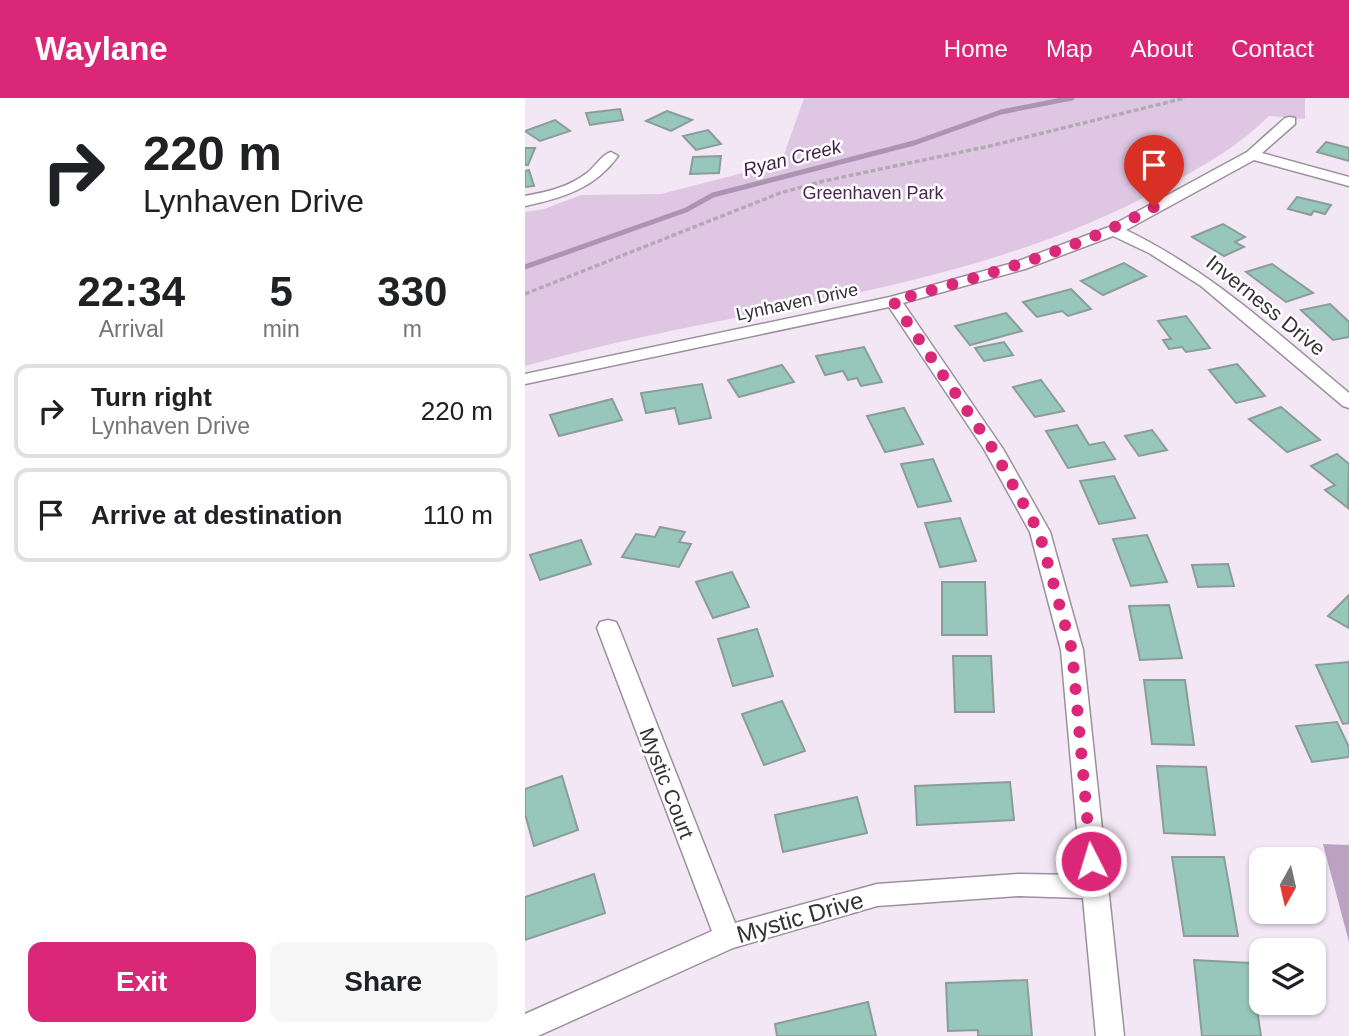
<!DOCTYPE html>
<html lang="en">
<head>
<meta charset="utf-8">
<style>
	:root { --surface:#fff; --page:#f6f6f6; --text:#202124; --muted:#757577; --line:#e0e0e0; --accent:#db2777 }
	body { margin:0; font-family:Arial,sans-serif; background:var(--page); color:var(--text); height:100vh; display:flex; flex-direction:column; font-size:26px; white-space:nowrap }
	* { box-sizing:border-box; margin:0 }
	p { font-size:23px; color:var(--muted) }
	.icon { flex:none; width:38px; height:38px; fill:none; stroke:currentColor; stroke-width:2; stroke-linecap:round; stroke-linejoin:round }
	.map { position:relative; flex:1; overflow:hidden }
	.sheet { display:flex; flex-direction:column; background:var(--surface); width:525px }
	.sheet>* { flex:none }
	.top-card { background:#fff; color:var(--text); overflow:hidden }
	.needle { width:46px; rotate:188deg }
	.fabs { position:absolute; left:724px; top:749px; display:grid; gap:14px }
	.fabs a { display:grid; place-items:center; width:77px; height:77px; border-radius:14px; background:var(--surface); box-shadow:0 2px 5px #0004; font-size:35px }
	.pin { position:absolute; display:grid; place-items:center; width:60px; height:60px; color:#fff; margin:-72px -30px; border-radius:50% 50% 50% 0; rotate:-45deg; box-shadow:0 0 7px #0007 }
	.pin .icon { rotate:45deg }
	.me { position:absolute; width:77px; margin:-38px; rotate:355deg; stroke-linejoin:round; filter:drop-shadow(0 0 5px #0008) }
	.turn { display:flex; align-items:center; gap:24px; height:147px; padding:0 28px; font-size:32px }
	.turn .icon { width:91px; height:91px; stroke-width:2.5 }
	.turn b { display:block; font-size:49px; line-height:60px }
	.eta { display:flex; justify-content:space-evenly; align-items:center; height:119px; text-align:center }
	.eta b { font-size:42px; font-weight:700; line-height:49px }
	.cta { display:flex; gap:14px; margin-top:auto; padding:14px 28px }
	.cta a { flex:1; height:80px; border-radius:14px; background:var(--accent); color:#fff; font-size:28px; font-weight:700; line-height:80px; text-align:center }
	.cta a+a { background:var(--page); color:var(--text) }
	ul { padding:0; list-style:none }
	li { display:flex; align-items:center; gap:21px; height:94px; margin:0 14px 10px; padding:0 14px; border:4px solid var(--line); border-radius:14px }
	li div { flex:1 }
	li b { display:block; font-size:26px }
	li em { font-style:normal }
	header { display:flex; align-items:center; gap:42px; box-sizing:border-box; height:98px; padding:0 35px; background:var(--accent); color:#fff }
	header strong { font-size:33px }
	nav { display:flex; gap:38px; margin-inline-start:auto; font-size:24px }
	main { display:flex; flex:1; min-height:0 }
	.map>svg:first-child { display:block }
	.green { fill:#dfc7e4 }
	.forest { fill:#bca2c1 }
	.lines { fill:none; stroke-linecap:round; stroke-linejoin:round }
	.stream { stroke:#ad94b2; stroke-width:5 }
	.building { fill:#97c6ba; stroke:#8a9d98; stroke-width:2 }
	.street-casing { stroke:#9c909e; stroke-width:3 }
	.path { stroke:#b4aab5; stroke-width:3.5; stroke-dasharray:5 2.5; stroke-linecap:butt }
	.street { fill:#fff; fill-rule:evenodd }
	.route { stroke:#db2777; stroke-width:12; stroke-dasharray:0 21.6 }
	.labels { text-anchor:middle; dominant-baseline:central; stroke-width:5; stroke-linejoin:round; paint-order:stroke }
	.far-park-label { font-size:18px; fill:#4a2851; stroke:#fff }
	.far-street-label { font-size:18px; fill:#353136; stroke:#fff }
	.far-water-label { font-size:19px; font-style:italic; fill:#3f1d45; stroke:#fff }
	.street-label { font-size:21px; fill:#353136; stroke:#fff }
	.near-street-label { font-size:24px; fill:#353136; stroke:#fff }
</style>
</head>
<body>
<header>
<strong>Waylane</strong>
<nav><a>Home</a><a>Map</a><a>About</a><a>Contact</a></nav>
</header>
<main>
<section class="sheet">
<div class="top-card">
<div class="turn"><svg class="icon" aria-label="right" viewBox="0 0 24 24"><path d="M7 20v-9h11M14 6l5 5-5 5"/></svg><div><b>220 m</b>Lynhaven Drive</div></div>
</div>
<div class="eta">
<div><b>22:34</b><p>Arrival</p></div>
<div><b>5</b><p>min</p></div>
<div><b>330</b><p>m</p></div>
</div>
<ul>
<li><svg class="icon" aria-label="right" viewBox="0 0 24 24"><path d="M7 20v-9h11M14 6l5 5-5 5"/></svg><div><b>Turn right</b><p>Lynhaven Drive</p></div><em>220 m</em></li>
<li><svg class="icon" aria-label="arrive" viewBox="0 0 24 24"><path d="M6 21V4h12l-3 4 3 4H6"/></svg><div><b>Arrive at destination</b></div><em>110 m</em></li>
</ul>
<div class="cta"><a>Exit</a><a>Share</a></div>
</section>
<div class="map">
<svg width="824" height="938" viewBox="0 0 824 938">
	<rect width="100%" height="100%" fill="#f3e7f5"/>
	<path class="green" d="M279 0H780V21L744 18C714 48 677 69 639 89 440 198 214 207 0 268V114L19 111 56 97 136 96 256 65Z"/>
	<polygon class="forest" points="798,746 824,747 824,844"/>
	<g class="lines">
		<polyline class="stream" points="0,169 161,112 188,97 389,45 476,14 547,0"/>
	</g>
	<g class="building">
		<polygon points="95,11 98,22 65,27 61,15"/>
		<polygon points="142,13 167,22 146,33 121,23"/>
		<polygon points="30,22 45,33 15,43 0,33"/>
		<polygon points="183,32 196,46 171,52 158,38"/>
		<polygon points="801,44 824,50 824,63 792,54"/>
		<polygon points="0,50 10,50 3,67 0,67"/>
		<polygon points="196,58 194,75 165,76 168,59"/>
		<polygon points="4,72 9,88 0,89 0,73"/>
		<polygon points="772,99 806,107 800,116 789,113 786,117 763,111"/>
		<polygon points="698,126 720,139 710,144 719,149 699,158 667,139"/>
		<polygon points="599,165 621,178 578,197 556,183"/>
		<polygon points="747,166 788,195 761,204 721,174"/>
		<polygon points="546,191 566,211 543,218 537,213 512,219 498,204"/>
		<polygon points="805,206 824,224 824,239 808,242 776,212"/>
		<polygon points="481,215 497,233 445,247 430,228"/>
		<polygon points="661,218 685,250 661,254 657,249 644,251 638,242 646,241 633,223"/>
		<polygon points="479,244 488,257 459,263 450,250"/>
		<polygon points="339,249 357,284 336,288 332,280 323,282 318,273 300,277 291,258"/>
		<polygon points="712,266 740,298 711,305 684,272"/>
		<polygon points="257,267 269,284 214,299 203,282"/>
		<polygon points="516,282 539,313 510,319 488,289"/>
		<polygon points="177,286 186,320 154,326 150,310 121,315 116,295"/>
		<polygon points="87,301 97,322 34,338 25,317"/>
		<polygon points="756,309 795,342 762,354 724,321"/>
		<polygon points="379,310 398,346 360,354 342,318"/>
		<polygon points="552,327 564,347 579,344 590,361 543,370 521,333"/>
		<polygon points="627,332 642,352 614,358 600,338"/>
		<polygon points="812,356 824,366 823,410 800,392 810,387 786,368"/>
		<polygon points="408,361 426,403 393,409 376,366"/>
		<polygon points="589,378 610,420 574,426 555,383"/>
		<polygon points="435,420 451,463 415,469 400,425"/>
		<polygon points="135,429 160,434 154,444 166,446 154,469 97,459 111,436 130,439"/>
		<polygon points="622,437 642,484 606,488 588,441"/>
		<polygon points="56,442 66,466 15,482 5,457"/>
		<polygon points="703,466 709,488 673,489 667,467"/>
		<polygon points="207,474 224,509 188,520 171,484"/>
		<polygon points="417,484 460,484 462,537 417,537"/>
		<polygon points="824,497 824,530 803,518"/>
		<polygon points="644,507 657,560 615,562 604,508"/>
		<polygon points="232,531 248,578 208,588 193,541"/>
		<polygon points="428,558 466,558 469,614 430,614"/>
		<polygon points="824,564 824,625 818,626 791,567"/>
		<polygon points="619,582 660,582 669,647 627,646"/>
		<polygon points="257,603 280,653 239,667 217,616"/>
		<polygon points="812,624 824,649 824,659 787,664 771,628"/>
		<polygon points="632,668 681,669 690,737 639,735"/>
		<polygon points="37,678 53,732 9,748 0,716 0,691"/>
		<polygon points="485,684 489,722 392,727 390,688"/>
		<polygon points="332,699 342,735 258,754 250,717"/>
		<polygon points="647,759 699,759 713,838 659,838"/>
		<polygon points="69,776 80,815 0,842 0,799"/>
		<polygon points="669,862 725,865 736,938 677,938"/>
		<polygon points="502,882 507,938 453,938 453,932 423,933 421,885"/>
		<polygon points="343,904 351,938 252,938 250,926"/>
	</g>
	<g class="lines">
		<defs>
			<g id="street">
				<path d="M765 19 770 20V26L737 55 824 79V88L729 62 601 132C686 173 752 235 824 295V310L818 308 676 188 624 155 588 138 500 171 378 205 478 351 525 434 558 552 599 938H571L558 800 494 798 352 808 208 850 13 938H0V916L187 833 72 530 75 524 83 522 91 524 94 530 210 825 352 786 494 776 556 777 536 552 505 434 459 351 364 209 0 286V276L365 199 488 165 584 129 722 54 760 20Z"/>
				<path d="M86 54 93 58C70 90 38 100 0 108V98C22 94 44 89 62 75 70 69 76 57 86 54Z"/>
			</g>
		</defs>
		<use href="#street" class="street-casing"/>
		<polyline class="path" points="0,196 255,95 299,83 465,48 660,0"/>
		<use href="#street" class="street"/>
	</g>
	<g class="lines">
		<path class="route" d="M566 763 547 552 514 434 468 351 368 203C458 178 547 154 629 109"/>
	</g>
	<g class="labels">
		<g class="far-park-label">
			<text x="348" y="95">Greenhaven Park</text>
		</g>
		<g class="far-street-label">
			<text transform="translate(272 204) rotate(-12)">Lynhaven Drive</text>
		</g>
		<g class="far-water-label">
			<text transform="translate(267 60) rotate(-14)">Ryan Creek</text>
		</g>
		<g class="street-label">
			<text transform="translate(741 207) rotate(39)">Inverness Drive</text>
			<text transform="translate(142 685) rotate(69)">Mystic Court</text>
		</g>
		<g class="near-street-label">
			<text transform="translate(275 819) rotate(-16)">Mystic Drive</text>
		</g>
	</g>
</svg>
<div class="fabs">
<a><svg class="needle" viewBox="-14 -14 28 28"><path d="M0-13l5 13h-10z" fill="#e53935"/><path d="M0 13l5-13h-10z" fill="#757577"/></svg></a>
<a><svg class="icon" aria-label="layers" viewBox="0 0 24 24"><path d="M12 4l9 5-9 5-9-5zM3 14l9 5 9-5"/></svg></a>
</div>
<div class="pin" style="left:629px;top:109px;background:#d93025"><svg class="icon" aria-label="arrive" viewBox="0 0 24 24"><path d="M6 21V4h12l-3 4 3 4H6"/></svg></div>
<svg class="me" style="left:566px;top:763px" viewBox="-20 -20 40 40"><circle r="17" fill="#db2777" stroke="#fff" stroke-width="3"/><path d="M0-11L8 9 0 5-8 9z" fill="#fff"/></svg>
</div>
</main>
</body>
</html>
